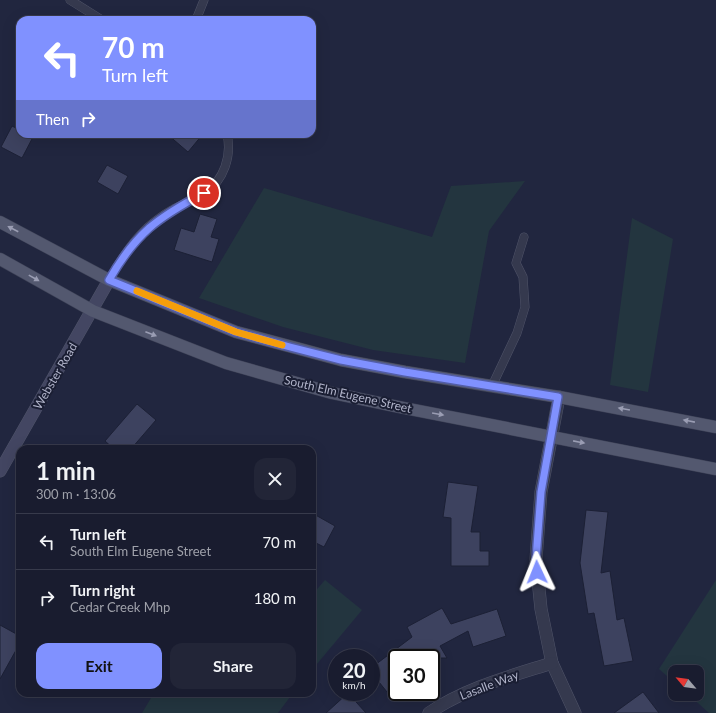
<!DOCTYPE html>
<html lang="en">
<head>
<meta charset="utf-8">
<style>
	:root { --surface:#191c2f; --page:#222537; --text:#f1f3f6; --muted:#9fa1aa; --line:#373a4b; --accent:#8091ff }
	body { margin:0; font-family:Lato,sans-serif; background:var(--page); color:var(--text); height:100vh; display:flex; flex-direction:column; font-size:15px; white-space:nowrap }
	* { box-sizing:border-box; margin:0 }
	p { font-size:13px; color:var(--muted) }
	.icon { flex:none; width:22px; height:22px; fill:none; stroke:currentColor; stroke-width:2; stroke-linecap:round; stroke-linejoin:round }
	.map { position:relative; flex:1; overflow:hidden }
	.side { position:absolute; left:16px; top:445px; width:300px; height:252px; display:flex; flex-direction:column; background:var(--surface); border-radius:12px; box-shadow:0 4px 16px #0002,0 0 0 1px var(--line) }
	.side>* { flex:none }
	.guide { position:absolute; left:16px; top:16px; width:300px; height:122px; border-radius:12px; box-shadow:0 4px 16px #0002,0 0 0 1px var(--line); background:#8091ff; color:#fff; overflow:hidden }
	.needle { width:26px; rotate:299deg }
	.fabs { position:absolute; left:668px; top:665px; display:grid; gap:8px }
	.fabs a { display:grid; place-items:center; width:36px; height:36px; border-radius:8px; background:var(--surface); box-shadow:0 4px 16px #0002,0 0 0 1px var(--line); font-size:20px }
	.speed { position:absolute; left:328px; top:649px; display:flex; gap:8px; font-size:20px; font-weight:700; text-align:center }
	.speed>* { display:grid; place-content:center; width:52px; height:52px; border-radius:50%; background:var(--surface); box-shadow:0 4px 16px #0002,0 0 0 1px var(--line); line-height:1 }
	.speed small { font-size:10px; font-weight:400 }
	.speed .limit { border:2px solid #111; border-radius:6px; background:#fff; color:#111 }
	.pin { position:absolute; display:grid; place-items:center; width:34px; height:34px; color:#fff; margin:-17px; border:2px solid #fff; border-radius:50%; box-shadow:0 1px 4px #0007 }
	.me { position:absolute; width:44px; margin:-22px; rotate:358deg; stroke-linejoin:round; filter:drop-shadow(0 0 3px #0008) }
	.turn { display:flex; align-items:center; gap:14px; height:84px; padding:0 20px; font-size:18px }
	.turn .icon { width:52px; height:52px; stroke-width:2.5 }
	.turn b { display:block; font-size:28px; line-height:34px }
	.then { display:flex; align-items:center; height:38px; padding:0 20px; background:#0003; gap:8px; font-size:15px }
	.round { display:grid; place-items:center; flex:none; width:42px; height:42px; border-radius:12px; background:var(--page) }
	.overview { display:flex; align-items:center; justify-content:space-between; height:68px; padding:0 20px }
	h1 { font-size:24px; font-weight:700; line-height:30px }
	.primary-button { display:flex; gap:8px; margin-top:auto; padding:8px 20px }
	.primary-button a { flex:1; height:46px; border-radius:12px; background:var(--accent); color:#111; font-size:16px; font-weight:700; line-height:46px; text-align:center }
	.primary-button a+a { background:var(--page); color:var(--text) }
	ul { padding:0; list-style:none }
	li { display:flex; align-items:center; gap:12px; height:56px; padding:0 20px; border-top:1px solid var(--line) }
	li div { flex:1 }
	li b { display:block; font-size:15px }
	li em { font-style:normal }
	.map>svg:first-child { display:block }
	.green { fill:#23353f }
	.building { fill:#3d425f; stroke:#1c2035 }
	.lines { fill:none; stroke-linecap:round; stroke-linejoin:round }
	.lane-casing { stroke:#505469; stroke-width:9 }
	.street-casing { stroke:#505469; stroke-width:13 }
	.secondary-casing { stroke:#505469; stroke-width:13 }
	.primary-casing { stroke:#3e4257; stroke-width:13 }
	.lane { stroke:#35394e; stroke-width:8 }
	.street { stroke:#35394e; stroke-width:12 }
	.secondary { stroke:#434662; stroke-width:12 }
	.primary { stroke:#53586f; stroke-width:12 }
	.oneway { fill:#9a9db3 }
	.route-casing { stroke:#535ea6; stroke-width:10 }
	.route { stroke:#8091ff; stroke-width:7 }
	.slow { stroke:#f59e0b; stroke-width:7 }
	.labels { text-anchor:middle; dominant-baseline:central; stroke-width:4; stroke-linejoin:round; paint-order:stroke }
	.street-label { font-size:12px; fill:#b1b4ca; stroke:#1a1e33 }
</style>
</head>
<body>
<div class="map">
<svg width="716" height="713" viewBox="0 0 716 713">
	<rect width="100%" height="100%" fill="#21263f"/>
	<g class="green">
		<polygon points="525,181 489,231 465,363 373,350 283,327 199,298 264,188 432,237 451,186"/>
		<polygon points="632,218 673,239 648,392 610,385"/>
		<polygon points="325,580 362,610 312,670 312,595"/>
		<polygon points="716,580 716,713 709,713 688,694 697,694 697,672 675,672 675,683 659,669"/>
		<polygon points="154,693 293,693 278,713 142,713"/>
	</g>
	<g class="building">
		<polygon points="12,126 20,130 20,134 27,134 33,137 22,158 1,147"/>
		<polygon points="167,134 203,134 188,152"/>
		<polygon points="107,165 128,176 118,194 97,182"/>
		<polygon points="200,214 217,219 211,237 219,239 212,262 174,250 181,228 194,232"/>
		<polygon points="137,404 156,420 131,449 114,449 105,441"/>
		<polygon points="448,482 478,486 471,532 480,532 480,551 489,551 489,566 451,566 451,518 443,517"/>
		<polygon points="586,510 608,512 601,573 610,571 617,620 624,618 633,661 604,666 594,613 588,614 580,563"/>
		<polygon points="312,513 335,526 324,547 312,541"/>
		<polygon points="442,608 451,624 497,609 506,636 473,647 468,631 440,646 447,658 397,658 397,685 387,692 371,672 371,668 412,637 407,627"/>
		<polygon points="0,625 20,636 20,643 0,679"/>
		<polygon points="643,692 659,713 614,713"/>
		<polygon points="348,693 366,713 326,713"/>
	</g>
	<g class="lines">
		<defs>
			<g id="lane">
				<polyline points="70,0 102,20"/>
				<polyline points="196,20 204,0"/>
				<path d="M109 280C120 261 131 243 147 228 154 222 163 215 172 210 182 204 195 200 205 193 224 180 232 156 227 134"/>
				<polyline points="492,386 517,333 525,307 523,277 516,263 524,237"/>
			</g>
			<g id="street">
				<polyline points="559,397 541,492 536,559 541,609 552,663 575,713"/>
				<path d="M429 713C465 688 511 676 552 663"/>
			</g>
			<polyline id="secondary" points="0,471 109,280"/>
			<g id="primary">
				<polyline points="0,222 109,280 236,332 341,360 405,372 559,397 716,427"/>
				<polyline points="0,259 93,311 226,363 332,393 399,407 716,469"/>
			</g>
		</defs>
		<use href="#lane" class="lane-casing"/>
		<use href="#street" class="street-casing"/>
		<use href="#secondary" class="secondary-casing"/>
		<use href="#primary" class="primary-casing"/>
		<use href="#lane" class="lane"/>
		<use href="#street" class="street"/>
		<use href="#secondary" class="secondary"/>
		<use href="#primary" class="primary"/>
	</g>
	<defs><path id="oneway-solid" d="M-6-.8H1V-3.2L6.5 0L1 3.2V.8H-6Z"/></defs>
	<g class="oneway">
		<use href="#oneway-solid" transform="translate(13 229) rotate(-152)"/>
		<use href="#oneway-solid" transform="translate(34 278) rotate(29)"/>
		<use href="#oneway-solid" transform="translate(151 334) rotate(21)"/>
		<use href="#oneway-solid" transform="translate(624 409) rotate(-170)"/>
		<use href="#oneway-solid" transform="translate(438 414) rotate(10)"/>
		<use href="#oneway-solid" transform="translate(689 421) rotate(-169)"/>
		<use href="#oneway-solid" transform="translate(579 442) rotate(11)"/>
	</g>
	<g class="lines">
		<defs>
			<path id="route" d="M204 193C157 218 136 233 109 280L236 332 290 347 341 360 405 372 558 397 541 492 536 559 537 572"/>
		</defs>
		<use href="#route" class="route-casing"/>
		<use href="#route" class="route"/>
		<polyline class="slow" points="137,291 236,332 282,345"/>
	</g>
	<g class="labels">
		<g class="street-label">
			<text transform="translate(55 376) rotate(-60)">Webster Road</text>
			<text transform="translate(348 394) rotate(13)">South Elm Eugene Street</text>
			<text transform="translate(489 685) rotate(-21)">Lasalle Way</text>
		</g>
	</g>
</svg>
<div class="fabs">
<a><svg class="needle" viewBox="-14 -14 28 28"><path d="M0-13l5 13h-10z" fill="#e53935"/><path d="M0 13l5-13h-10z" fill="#9fa1aa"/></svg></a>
</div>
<div class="speed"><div>20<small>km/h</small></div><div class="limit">30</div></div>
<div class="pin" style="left:204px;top:193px;background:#d93025"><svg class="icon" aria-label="arrive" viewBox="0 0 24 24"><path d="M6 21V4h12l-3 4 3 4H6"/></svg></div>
<svg class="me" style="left:537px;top:572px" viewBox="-20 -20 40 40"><path d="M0-17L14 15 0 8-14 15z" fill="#8091ff" stroke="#fff" stroke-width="4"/></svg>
<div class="guide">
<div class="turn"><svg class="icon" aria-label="left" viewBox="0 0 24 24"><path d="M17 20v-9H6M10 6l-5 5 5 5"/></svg><div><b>70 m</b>Turn left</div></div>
<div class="then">Then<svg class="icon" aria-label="right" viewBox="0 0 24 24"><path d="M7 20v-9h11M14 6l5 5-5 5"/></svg></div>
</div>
<section class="side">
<div class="overview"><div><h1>1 min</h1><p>300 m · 13:06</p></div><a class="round"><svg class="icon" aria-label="close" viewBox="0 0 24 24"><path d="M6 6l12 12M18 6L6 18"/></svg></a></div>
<ul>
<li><svg class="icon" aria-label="left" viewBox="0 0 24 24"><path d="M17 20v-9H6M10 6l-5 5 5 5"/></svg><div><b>Turn left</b><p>South Elm Eugene Street</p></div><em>70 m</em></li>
<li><svg class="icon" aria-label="right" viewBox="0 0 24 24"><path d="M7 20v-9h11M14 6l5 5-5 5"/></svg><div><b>Turn right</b><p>Cedar Creek Mhp</p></div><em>180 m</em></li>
</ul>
<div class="primary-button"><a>Exit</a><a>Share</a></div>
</section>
</div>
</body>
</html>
